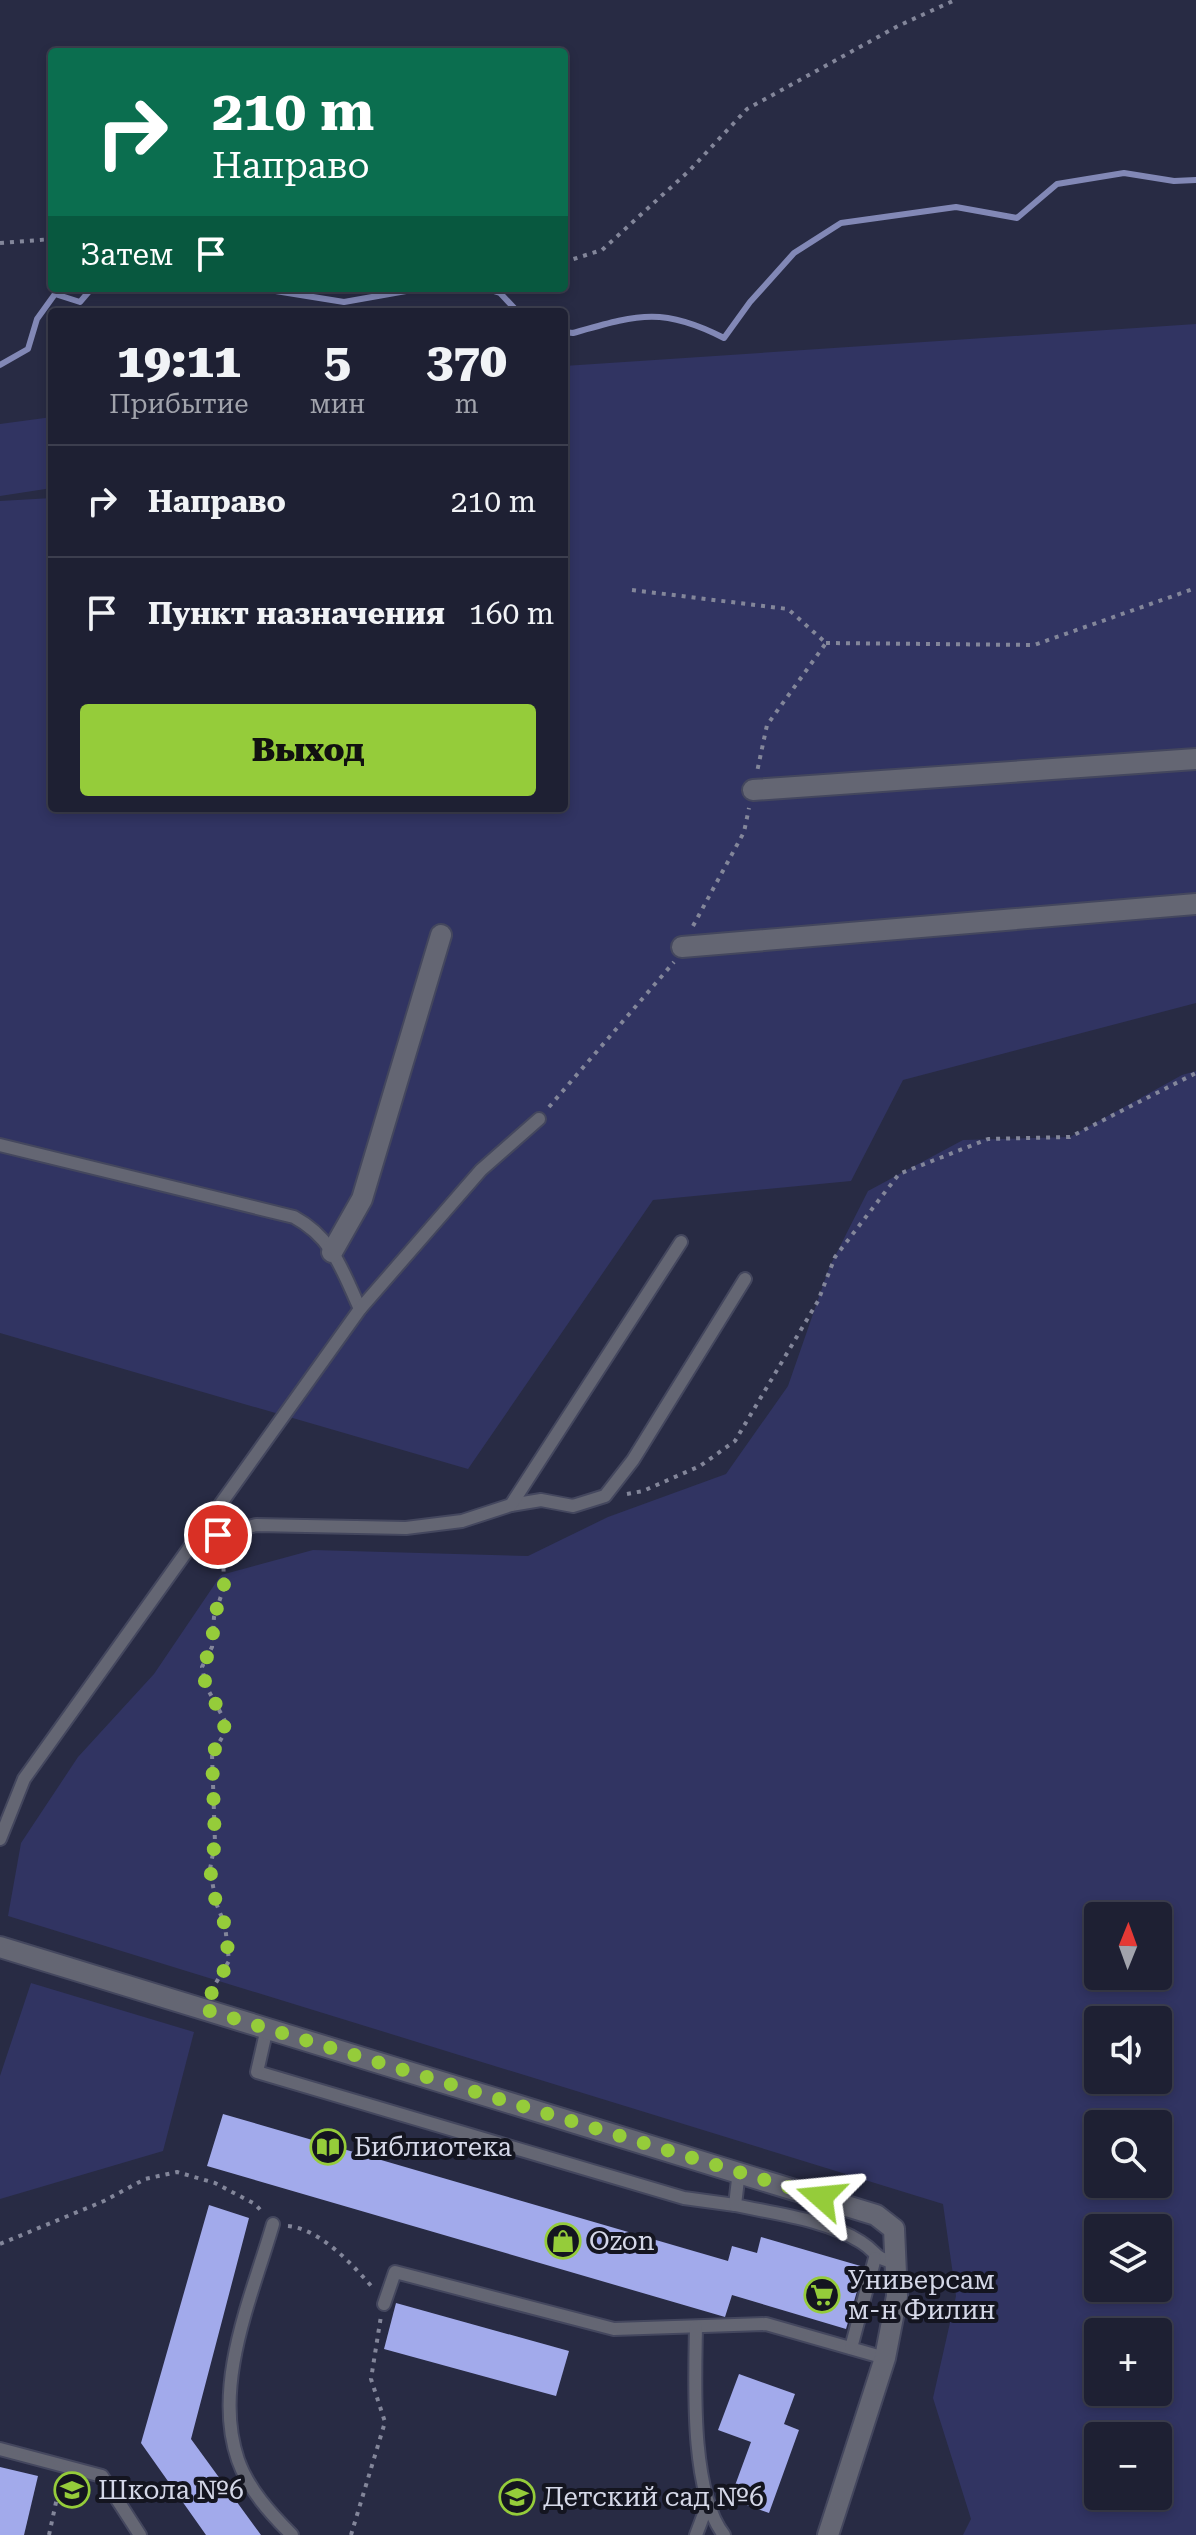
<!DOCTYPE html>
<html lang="ru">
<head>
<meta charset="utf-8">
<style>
	:root { --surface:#1e2033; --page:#2b2d3f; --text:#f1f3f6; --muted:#a1a3ac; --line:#3c3e4e; --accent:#95cc3a }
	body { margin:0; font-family:"Roboto Serif",serif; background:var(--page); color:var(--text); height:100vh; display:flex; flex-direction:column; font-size:30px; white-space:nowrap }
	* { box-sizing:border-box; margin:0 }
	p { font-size:26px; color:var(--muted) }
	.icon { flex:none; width:44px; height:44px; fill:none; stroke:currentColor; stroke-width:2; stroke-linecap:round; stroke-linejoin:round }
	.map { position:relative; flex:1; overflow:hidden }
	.drawer { position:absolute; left:48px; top:308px; width:520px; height:504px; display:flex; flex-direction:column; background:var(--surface); border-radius:8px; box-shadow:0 4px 12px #0003,0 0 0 2px var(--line) }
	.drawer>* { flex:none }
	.banner { position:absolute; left:48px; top:48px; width:520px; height:244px; border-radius:8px; box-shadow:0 4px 12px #0003,0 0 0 2px var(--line); background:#0b6e4f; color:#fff; overflow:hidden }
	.needle { width:52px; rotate:1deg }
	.tools { position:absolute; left:1084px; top:1902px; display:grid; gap:16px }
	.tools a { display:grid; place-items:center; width:88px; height:88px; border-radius:8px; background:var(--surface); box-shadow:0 4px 12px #0003,0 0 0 2px var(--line); font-size:40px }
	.pin { position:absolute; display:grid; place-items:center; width:68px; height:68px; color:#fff; margin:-34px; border:4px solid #fff; border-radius:50%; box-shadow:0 2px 8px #0007 }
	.me { position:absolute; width:88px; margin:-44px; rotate:288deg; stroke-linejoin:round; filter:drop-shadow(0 0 6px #0008) }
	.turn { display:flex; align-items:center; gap:28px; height:168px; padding:0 32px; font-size:36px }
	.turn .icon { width:104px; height:104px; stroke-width:2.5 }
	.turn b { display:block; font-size:56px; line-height:68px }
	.then { display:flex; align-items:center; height:76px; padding:0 32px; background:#0003; gap:16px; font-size:30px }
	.eta { display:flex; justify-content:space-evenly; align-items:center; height:136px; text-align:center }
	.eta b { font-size:48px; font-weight:800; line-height:56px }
	.primary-button { display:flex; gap:16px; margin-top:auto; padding:16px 32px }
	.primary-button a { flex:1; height:92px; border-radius:8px; background:var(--accent); color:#111; font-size:32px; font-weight:800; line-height:92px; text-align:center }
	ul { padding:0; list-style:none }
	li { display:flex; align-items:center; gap:24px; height:112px; padding:0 32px; border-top:2px solid var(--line) }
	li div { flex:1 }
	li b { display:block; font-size:30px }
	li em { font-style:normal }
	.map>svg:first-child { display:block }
	.green { fill:#313462; fill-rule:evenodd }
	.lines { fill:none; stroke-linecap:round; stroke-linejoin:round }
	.stream { stroke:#8288b6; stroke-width:6 }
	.building { fill:#a2aaeb }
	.lane-casing { stroke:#44475e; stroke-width:16 }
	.street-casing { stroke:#44475e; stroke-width:24 }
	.path { stroke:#83869a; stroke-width:4; stroke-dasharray:4 6; stroke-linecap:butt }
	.lane { stroke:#646673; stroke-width:12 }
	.street { stroke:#646673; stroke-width:20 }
	.route { stroke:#95cc3a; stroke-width:14; stroke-dasharray:0 25.2 }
	.labels { text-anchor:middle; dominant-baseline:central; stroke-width:8; stroke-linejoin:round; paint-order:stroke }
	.poi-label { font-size:26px; fill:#d5d8e8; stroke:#141520; text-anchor:start }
</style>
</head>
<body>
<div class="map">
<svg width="1196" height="2535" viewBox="0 0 1196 2535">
	<rect width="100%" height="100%" fill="#282b44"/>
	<g class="green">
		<polygon points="1196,324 1196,1003 903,1080 851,1181 653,1200 468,1469 0,1333 0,501 52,498 52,808 564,808 564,366"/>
		<polygon points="52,417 52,488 0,496 0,424"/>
		<path d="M1196 1071V2535H963L971 2519 933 2398 956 2296 943 2204 8 1916 21 1843 78 1757 154 1674 221 1575 313 1550 528 1556 608 1517 726 1474 788 1386 829 1268 868 1191 963 1140 1070 1137 1182 1075ZM1098 1916H1158V1976H1098ZM1098 2020H1158V2080H1098ZM1098 2124H1158V2184H1098ZM1098 2228H1158V2288H1098ZM1098 2332H1158V2392H1098ZM1098 2436H1158V2496H1098Z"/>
		<polygon points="31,1983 194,2032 163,2151 0,2199 0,2076"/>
	</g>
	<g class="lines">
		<g class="stream">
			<polyline points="257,288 344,302 423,288"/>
			<polyline points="484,288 500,293 518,312"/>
			<path d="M564 332 573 333C637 315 662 306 724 338L750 302 794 253 841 223 956 207 1017 218 1057 184 1124 173 1174 181 1196 180"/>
			<polyline points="0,365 28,349 37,319 55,294 80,302 92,288"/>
		</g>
	</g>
	<g class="building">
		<polygon points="223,2114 728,2261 732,2246 757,2253 761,2237 864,2267 846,2329 732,2295 725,2317 207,2166"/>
		<polygon points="209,2205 249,2218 191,2439 261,2535 206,2535 141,2443"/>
		<polygon points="396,2303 569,2351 556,2396 384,2349"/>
		<polygon points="739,2374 795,2394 784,2424 799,2430 769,2513 730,2499 751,2442 718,2430"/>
		<polygon points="0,2467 38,2476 24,2535 0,2535"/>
	</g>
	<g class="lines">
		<defs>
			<g id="lane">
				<path d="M0 1145 294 1217C333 1238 342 1270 360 1309"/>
				<polyline points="511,1505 541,1500 573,1506 605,1496 633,1460 745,1279"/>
				<polyline points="193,1542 256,1525 406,1528 462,1521 511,1505 681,1242"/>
				<polyline points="0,1839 24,1779 360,1309 481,1170 539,1119"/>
				<polyline points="267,2028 257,2072 684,2198 735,2205"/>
				<path d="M739 2171 735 2205C776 2214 824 2219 861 2242 880 2254 870 2257 898 2263"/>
				<path d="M273 2224C252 2296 212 2385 238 2460 248 2489 271 2514 292 2535"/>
				<polyline points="384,2304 395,2272 614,2329 766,2324 885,2358"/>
				<path d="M696 2327C695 2382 690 2492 724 2535"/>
				<polyline points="851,2348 875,2258"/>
				<polyline points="0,2449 102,2476 140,2535"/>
				<polyline points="696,2535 707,2506"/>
			</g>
			<g id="street">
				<polyline points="753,790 1196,759"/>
				<polyline points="682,947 1196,904"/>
				<polyline points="332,1252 362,1199 441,935"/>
				<polyline points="0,1947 876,2215 894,2229 897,2296 885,2358 828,2535"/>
			</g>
		</defs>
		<use href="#lane" class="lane-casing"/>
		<use href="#street" class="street-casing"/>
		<g class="path">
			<polyline points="0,243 52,239"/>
			<polyline points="564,262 602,250 690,170 747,109 898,26 955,0"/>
			<polyline points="632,590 788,609 826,643 767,725 757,772"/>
			<polyline points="826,643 1034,645 1196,588"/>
			<polyline points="693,926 744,832 749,808"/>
			<polyline points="549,1107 674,962"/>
			<polyline points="627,1494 643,1491 700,1466 735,1441 818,1301 835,1257 899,1174 988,1139 1070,1137 1196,1073"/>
			<polyline points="211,1991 229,1961 225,1925 216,1903 210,1869 215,1843 212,1754 223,1736 225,1721 206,1686 202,1667 212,1647 214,1617 224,1587 223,1549"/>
			<path d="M288 2226C320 2229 352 2264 373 2288"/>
			<polyline points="0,2244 104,2201 145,2179 177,2172 215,2183 255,2204 264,2214"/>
			<polyline points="49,2535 61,2479"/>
			<polyline points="351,2535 385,2422 371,2379 381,2316"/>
		</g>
		<use href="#lane" class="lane"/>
		<use href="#street" class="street"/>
	</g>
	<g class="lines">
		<polyline class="route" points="218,1535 223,1551 224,1587 214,1617 212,1647 202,1667 206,1686 225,1721 223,1736 212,1754 215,1843 210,1869 216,1903 225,1925 229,1961 203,2009 821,2197"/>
	</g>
	<defs>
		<symbol id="library-ring" viewBox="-11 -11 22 22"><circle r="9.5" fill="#141520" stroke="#95cc3a" stroke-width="1.5"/><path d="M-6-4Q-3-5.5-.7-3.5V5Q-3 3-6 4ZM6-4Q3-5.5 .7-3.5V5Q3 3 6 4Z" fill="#95cc3a"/></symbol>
		<symbol id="shop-ring" viewBox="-11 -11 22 22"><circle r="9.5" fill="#141520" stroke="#95cc3a" stroke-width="1.5"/><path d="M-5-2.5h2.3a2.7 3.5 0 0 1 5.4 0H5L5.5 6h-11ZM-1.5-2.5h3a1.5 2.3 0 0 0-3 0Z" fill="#95cc3a"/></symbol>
		<symbol id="supermarket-ring" viewBox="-11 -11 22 22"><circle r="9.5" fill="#141520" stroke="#95cc3a" stroke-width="1.5"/><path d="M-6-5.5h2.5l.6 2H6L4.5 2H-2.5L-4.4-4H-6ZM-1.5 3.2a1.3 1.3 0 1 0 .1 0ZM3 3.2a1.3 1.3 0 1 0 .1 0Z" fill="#95cc3a"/></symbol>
		<symbol id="school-ring" viewBox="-11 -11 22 22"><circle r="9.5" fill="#141520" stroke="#95cc3a" stroke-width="1.5"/><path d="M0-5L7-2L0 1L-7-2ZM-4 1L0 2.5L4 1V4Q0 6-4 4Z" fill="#95cc3a"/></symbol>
	</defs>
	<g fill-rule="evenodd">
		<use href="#library-ring" x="308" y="2127" width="40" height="40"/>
		<use href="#shop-ring" x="543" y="2221" width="40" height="40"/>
		<use href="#supermarket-ring" x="802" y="2275" width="40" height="40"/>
		<use href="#school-ring" x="52" y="2470" width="40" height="40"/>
		<use href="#school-ring" x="497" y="2477" width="40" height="40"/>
	</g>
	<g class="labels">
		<g class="poi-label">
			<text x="354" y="2147">Библиотека</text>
			<text x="589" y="2241">Ozon</text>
			<text x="848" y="2280">Универсам<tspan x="848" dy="30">м-н Филин</tspan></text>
			<text x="98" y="2490">Школа №6</text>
			<text x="543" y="2497">Детский сад №6</text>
		</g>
	</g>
</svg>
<div class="tools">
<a><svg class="needle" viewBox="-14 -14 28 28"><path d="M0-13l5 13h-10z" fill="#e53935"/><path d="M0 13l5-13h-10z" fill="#a1a3ac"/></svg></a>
<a><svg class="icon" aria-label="sound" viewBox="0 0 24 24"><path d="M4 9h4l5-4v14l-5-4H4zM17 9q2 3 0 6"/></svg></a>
<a><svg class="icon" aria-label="search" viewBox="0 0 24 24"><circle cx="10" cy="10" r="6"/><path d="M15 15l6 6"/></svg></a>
<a><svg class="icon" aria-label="layers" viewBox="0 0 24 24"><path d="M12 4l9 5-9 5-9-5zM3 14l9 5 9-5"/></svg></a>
<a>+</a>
<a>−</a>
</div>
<div class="pin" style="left:218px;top:1535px;background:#d93025"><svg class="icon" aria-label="arrive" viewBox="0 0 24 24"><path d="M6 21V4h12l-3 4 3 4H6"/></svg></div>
<svg class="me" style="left:821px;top:2197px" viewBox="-20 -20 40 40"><path d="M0-17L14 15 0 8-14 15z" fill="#95cc3a" stroke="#fff" stroke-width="4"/></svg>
<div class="banner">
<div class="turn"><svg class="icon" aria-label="right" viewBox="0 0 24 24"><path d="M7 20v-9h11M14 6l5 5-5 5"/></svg><div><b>210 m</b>Направо</div></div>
<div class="then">Затем<svg class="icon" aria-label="arrive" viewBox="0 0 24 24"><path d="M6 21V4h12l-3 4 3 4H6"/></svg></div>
</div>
<section class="drawer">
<div class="eta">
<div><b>19:11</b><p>Прибытие</p></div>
<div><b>5</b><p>мин</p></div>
<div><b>370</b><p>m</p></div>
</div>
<ul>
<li><svg class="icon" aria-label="right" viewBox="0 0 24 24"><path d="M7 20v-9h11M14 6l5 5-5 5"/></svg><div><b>Направо</b></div><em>210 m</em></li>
<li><svg class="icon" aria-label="arrive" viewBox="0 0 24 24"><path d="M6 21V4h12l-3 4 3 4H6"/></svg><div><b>Пункт назначения</b></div><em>160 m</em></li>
</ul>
<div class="primary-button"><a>Выход</a></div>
</section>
</div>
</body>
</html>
